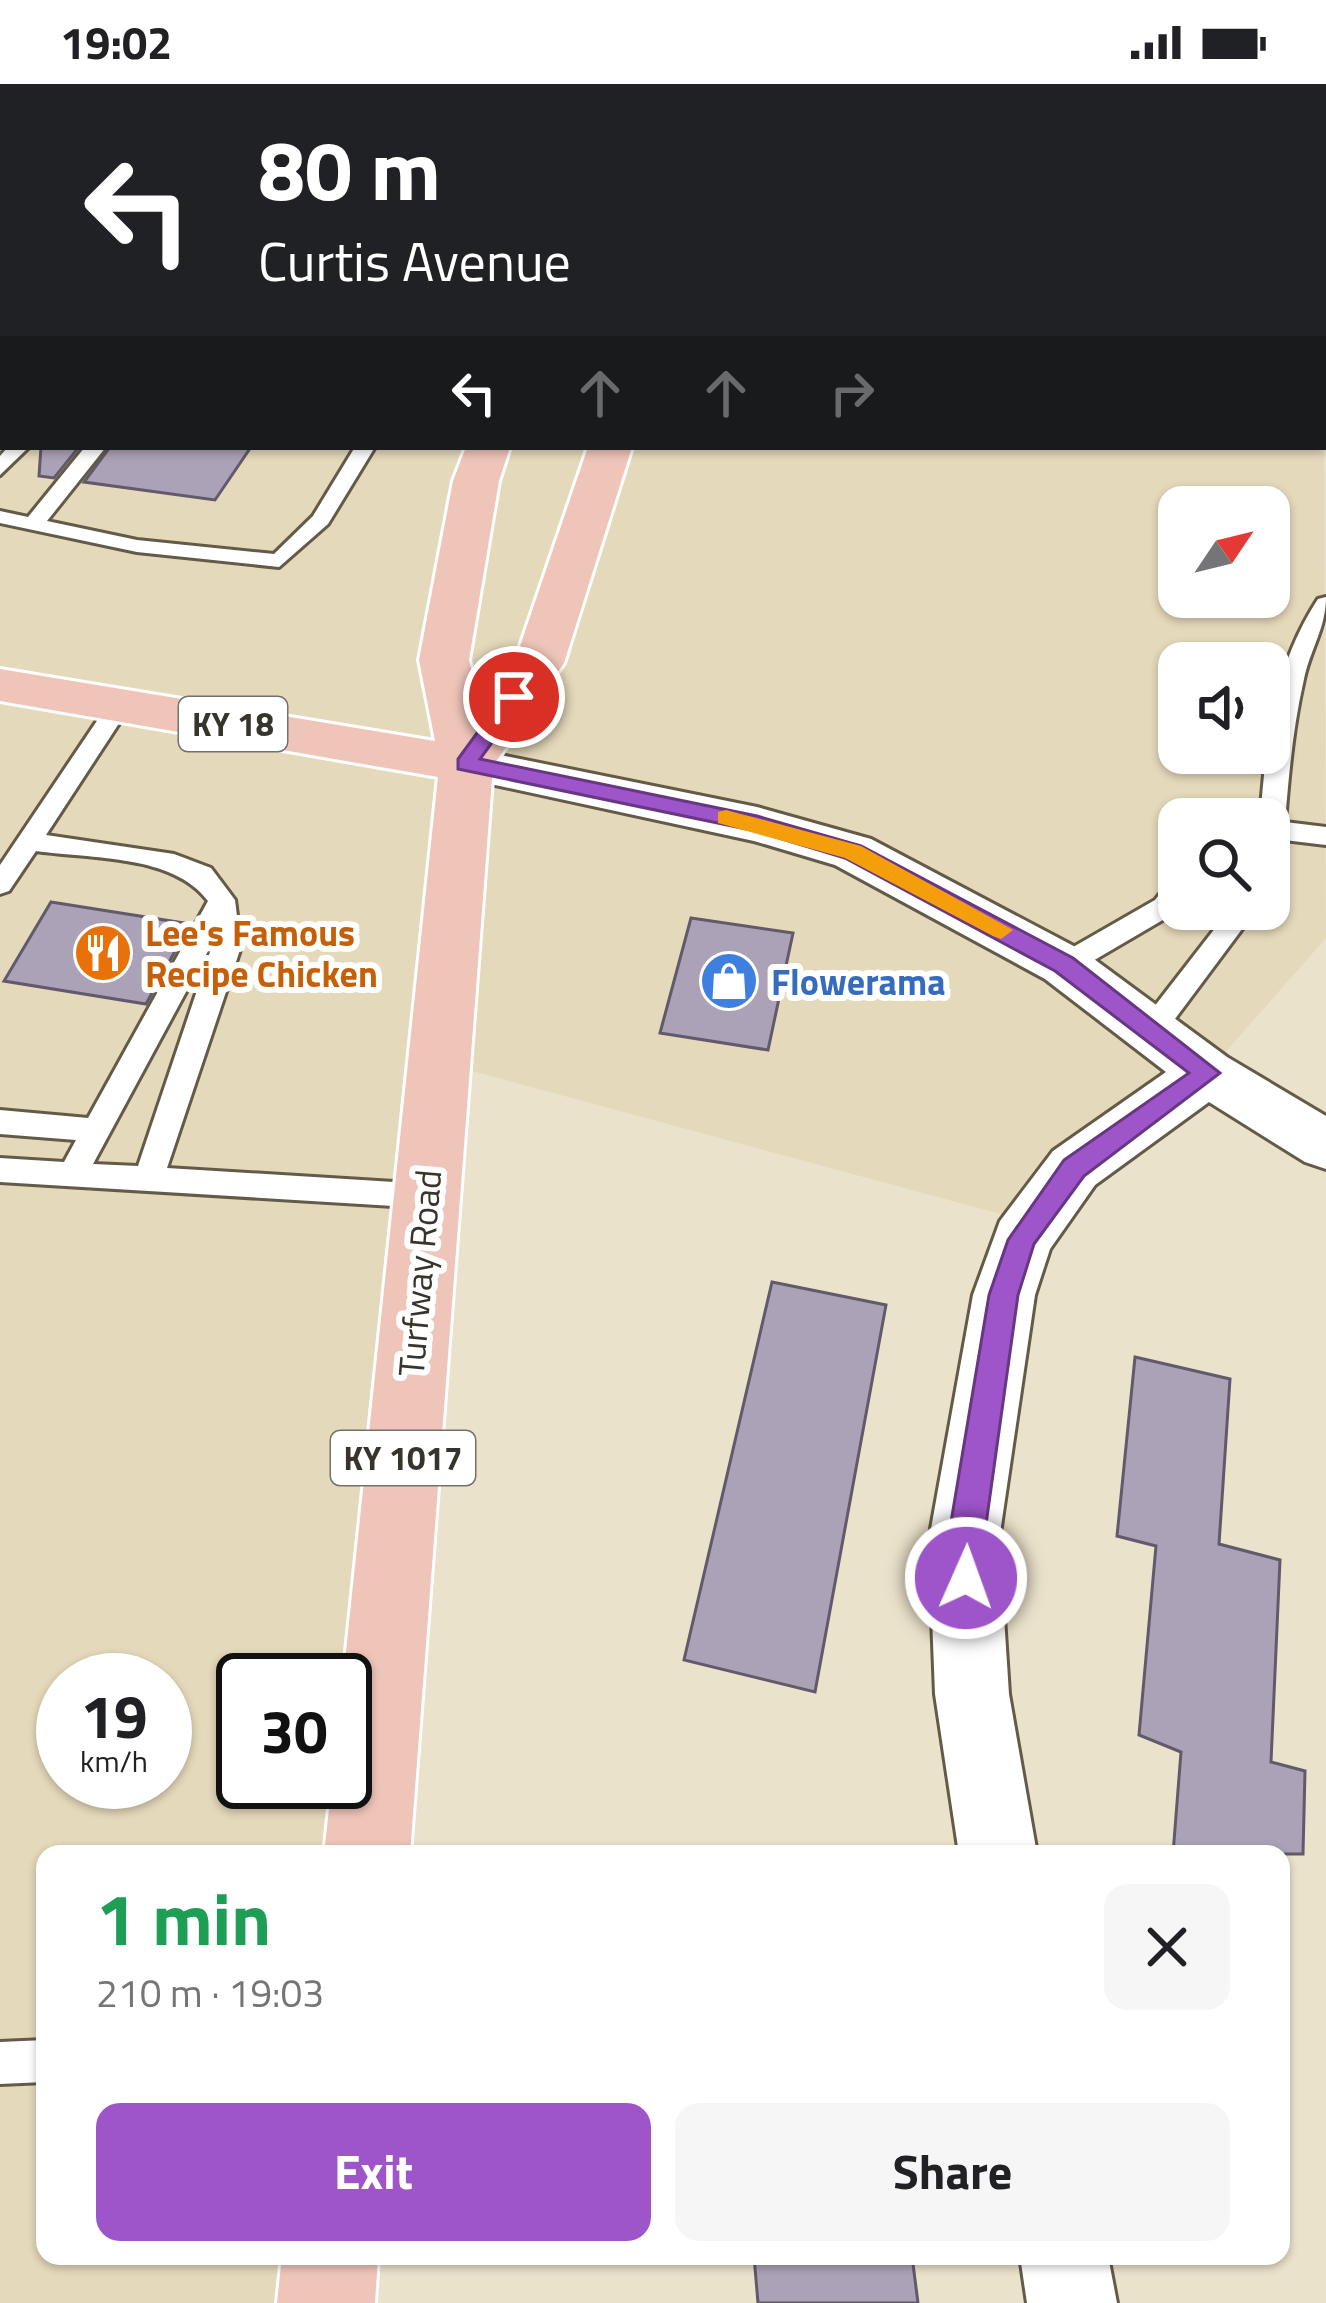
<!DOCTYPE html>
<html lang="en">
<head>
<meta charset="utf-8">
<style>
	:root { --surface:#fff; --page:#f6f6f6; --text:#202124; --muted:#757577; --accent:#9e55c9 }
	body { margin:0; font-family:"Titillium Web",sans-serif; background:var(--page); color:var(--text); height:100vh; display:flex; flex-direction:column; font-size:45px; white-space:nowrap }
	* { box-sizing:border-box; margin:0 }
	p { font-size:39px; color:var(--muted) }
	.icon { flex:none; width:66px; height:66px; fill:none; stroke:currentColor; stroke-width:2; stroke-linecap:round; stroke-linejoin:round }
	.map { position:relative; flex:1; overflow:hidden }
	.details { position:absolute; left:36px; top:1761px; width:1254px; height:420px; display:flex; flex-direction:column; background:var(--surface); border-radius:24px; box-shadow:0 3px 9px #0004 }
	.details>* { flex:none }
	.top-card { position:absolute; left:0px; top:0px; width:1326px; height:366px; box-shadow:0 3px 9px #0004; background:#202124; color:#fff; overflow:hidden }
	.needle { width:78px; rotate:55deg }
	.controls { position:absolute; left:1158px; top:402px; display:grid; gap:24px }
	.controls a { display:grid; place-items:center; width:132px; height:132px; border-radius:24px; background:var(--surface); box-shadow:0 3px 9px #0004; font-size:60px }
	.speed { position:absolute; left:36px; top:1569px; display:flex; gap:24px; font-size:60px; font-weight:700; text-align:center }
	.speed>* { display:grid; place-content:center; width:156px; height:156px; border-radius:50%; background:var(--surface); box-shadow:0 3px 9px #0004; line-height:1 }
	.speed small { font-size:30px; font-weight:400 }
	.speed .limit { border:6px solid #111; border-radius:18px; background:#fff; color:#111 }
	.pin { position:absolute; display:grid; place-items:center; width:102px; height:102px; color:#fff; margin:-51px; border:6px solid #fff; border-radius:50%; box-shadow:0 3px 12px #0007 }
	.me { position:absolute; width:132px; margin:-66px; rotate:2deg; stroke-linejoin:round; filter:drop-shadow(0 0 9px #0008) }
	.turn { display:flex; align-items:center; gap:42px; height:252px; padding:0 60px; font-size:54px }
	.turn .icon { width:156px; height:156px; stroke-width:2.5 }
	.turn b { display:block; font-size:84px; line-height:102px }
	.lanes { display:flex; align-items:center; height:114px; padding:0 60px; background:#0003; justify-content:center; gap:60px; direction:ltr }
	.lanes .off { opacity:.35 }
	.round { display:grid; place-items:center; flex:none; width:126px; height:126px; border-radius:24px; background:var(--page) }
	.head { display:flex; align-items:center; justify-content:space-between; height:204px; padding:0 60px }
	h1 { font-size:72px; font-weight:700; line-height:90px; color:#1e9e55 }
	.button { display:flex; gap:24px; margin-top:auto; padding:24px 60px }
	.button a { flex:1; height:138px; border-radius:24px; background:var(--accent); color:#fff; font-size:48px; font-weight:700; line-height:138px; text-align:center }
	.button a+a { background:var(--page); color:var(--text) }
	.status { display:flex; justify-content:space-between; align-items:center; height:84px; padding:0 60px; background:var(--surface); direction:ltr }
	.status svg { height:33px; fill:currentColor }
	.map>svg:first-child { display:block }
	.built { fill:#e5d9bb; fill-rule:evenodd }
	.building { fill:#aca2b7; stroke:#62596b; stroke-width:3 }
	.lines { fill:none; stroke-linecap:round; stroke-linejoin:round }
	.service-casing { stroke:#635b48; stroke-width:6 }
	.minor-casing { stroke:#635b48; stroke-width:6 }
	.primary-casing { stroke:#fff; stroke-width:6 }
	.motorway-casing { stroke:#fff; stroke-width:6 }
	.service { fill:#fff; fill-rule:evenodd }
	.minor { fill:#fff; fill-rule:evenodd }
	.primary { fill:#f0c5b9; fill-rule:evenodd }
	.motorway { fill:#e69e8b; fill-rule:evenodd }
	.route { fill:#9e55c9; stroke:#673783; stroke-width:3 }
	.slow { fill:#f59e0b }
	.labels { text-anchor:middle; dominant-baseline:central; stroke-width:12; stroke-linejoin:round; paint-order:stroke }
	.shield { fill:#fff; stroke:#73716b; stroke-width:3 }
	.shield-label { font-size:33px; font-weight:bold; fill:#37342b }
	.food-label { font-size:36px; font-weight:bold; fill:#c56008; stroke:#fff; text-anchor:start }
	.shop-label { font-size:36px; font-weight:bold; fill:#366cbe; stroke:#fff; text-anchor:start }
	.street-label { font-size:36px; fill:#37342b; stroke:#fff }
</style>
</head>
<body>
<div class="status"><b>19:02</b><svg viewBox="0 0 49 12"><path d="M0 12V9h3v3zM5 12V6h3v6zM10 12V3h3v9zM15 12V0h3v12zM26 1h20v11H26zM47 4h2v5h-2z"/></svg></div>
<div class="map">
<svg width="1326" height="2219" viewBox="0 0 1326 2219">
	<rect width="100%" height="100%" fill="#ebe2cb"/>
	<path class="built" d="M1323 70 1326 854 1207 989 1037 1140 439 978 367 1770H45V2172H330L326 2219H0V97L3 363H1323ZM1179 423H1269V513H1179ZM1179 579H1269V669H1179ZM1179 735H1269V825H1179ZM63 1596H165V1698H63ZM243 1596H345V1698H243Z"/>
	<g class="building">
		<polygon points="41,363 79,363 54,394 39,392"/>
		<polygon points="110,363 251,363 215,416 84,398"/>
		<polygon points="51,818 190,840 146,920 4,897"/>
		<polygon points="691,834 793,849 768,966 660,949"/>
		<polygon points="772,1198 886,1221 815,1608 684,1576"/>
		<polygon points="1135,1273 1230,1295 1219,1460 1280,1476 1271,1678 1305,1687 1303,1770 1173,1770 1181,1668 1139,1651 1156,1462 1117,1452"/>
		<polygon points="754,2172 912,2172 918,2219 758,2219"/>
	</g>
	<g class="lines">
		<defs>
			<g id="service">
				<polygon points="0,109 3,110 3,120 0,119"/>
				<polygon points="0,139 3,140 3,150 0,149"/>
				<polygon points="0,167 3,167 0,180"/>
				<polygon points="3,260 3,274 0,275 0,261"/>
				<polygon points="8,363 29,363 0,391 0,372"/>
				<polygon points="85,363 106,363 47,437 137,456 274,470 313,432 355,363 375,363 328,440 279,483 137,468 0,439 0,427 28,433"/>
				<path d="M1326 513C1326 544 1310 566 1304 595 1293 643 1289 689 1285 738L1326 743V761L1284 756 1282 786 1269 795V735H1260C1267 655 1272 586 1318 515Z"/>
				<path d="M119 613 131 621 46 751 174 770 211 784 235 816 241 863 167 1084 426 1100 437 1103 441 1112 437 1121 426 1124 0 1098V1074L64 1078 76 1056 0 1050V1026L88 1034 208 817C173 770 91 775 36 767L9 807 0 810V781L111 616ZM214 856 138 1082 93 1080Z"/>
				<polygon points="1179,794 1179,822 1173,830 1074,888 1054,888 1051,881 1054,874 1155,816 1170,797"/>
				<polygon points="1230,825 1257,825 1160,955 1140,955 1136,948 1140,941"/>
				<polygon points="45,1956 45,1998 0,2000 0,1958"/>
			</g>
			<g id="minor">
				<polygon points="1323,176 1326,177 1326,199 1323,198"/>
				<polygon points="466,664 757,723 871,755 1083,867 1227,973 1326,1032 1326,1085 1305,1078 1209,1018 1095,1101 1050,1165 1035,1211 999,1456 1009,1610 1037,1770 959,1770 935,1610 929,1456 973,1211 1000,1137 1053,1067 1166,988 1045,895 835,781 754,757 449,691 442,680 449,669"/>
				<polygon points="1020,2172 1108,2172 1117,2219 1027,2219"/>
			</g>
			<g id="primary">
				<polygon points="640,0 674,0 638,3"/>
				<polygon points="770,0 804,0 768,3"/>
				<polygon points="466,363 510,363 499,397 469,576 480,623 515,577 588,363 632,363 564,579 493,682 410,1770 324,1770 332,1698 345,1698 343,1596 438,693 0,617 0,585 435,657 419,576 453,397"/>
				<polygon points="282,2172 378,2172 375,2219 277,2219"/>
			</g>
			<g id="motorway">
				<polygon points="591,0 626,0 628,3 593,3"/>
				<polygon points="874,0 934,0 936,3 876,3"/>
				<rect x="1323" y="18" width="3" height="20"/>
			</g>
		</defs>
		<use href="#service" class="service-casing"/>
		<use href="#minor" class="minor-casing"/>
		<use href="#primary" class="primary-casing"/>
		<use href="#motorway" class="motorway-casing"/>
		<use href="#service" class="service"/>
		<use href="#minor" class="minor"/>
		<use href="#primary" class="primary"/>
		<use href="#motorway" class="motorway"/>
	</g>
	<polygon class="route" points="507,608 525,613 480,675 757,732 861,762 1073,874 1220,989 1084,1092 1034,1160 1018,1211 977,1505 966,1510 955,1505 948,1456 989,1211 1008,1156 1064,1076 1189,989 1055,887 845,774 756,747 458,685 458,675"/>
	<polygon class="slow" points="726,726 861,762 1013,846 1001,855 993,852 845,774 718,739 718,728"/>
	<defs>
		<symbol id="restaurant-disc" viewBox="-11 -11 22 22"><circle r="9.5" fill="#e8710a" stroke="#fff"/><path d="M-5-6h1v4h1v-4h1v4h1v-4h1v5L-1.5 .5V6h-2V.5L-5-1ZM5-6V6H3V1.5H1.5Q1.5-4 5-6Z" fill="#fff"/></symbol>
		<symbol id="shop-disc" viewBox="-11 -11 22 22"><circle r="9.5" fill="#3f7fe0" stroke="#fff"/><path d="M-5-2.5h2.3a2.7 3.5 0 0 1 5.4 0H5L5.5 6h-11ZM-1.5-2.5h3a1.5 2.3 0 0 0-3 0Z" fill="#fff"/></symbol>
	</defs>
	<g fill-rule="evenodd">
		<use href="#restaurant-disc" x="70" y="836" width="66" height="66"/>
		<use href="#shop-disc" x="696" y="864" width="66" height="66"/>
	</g>
	<g class="labels">
		<g class="shield">
			<rect x="179" y="613" width="108" height="54" rx="9"/>
			<rect x="331" y="1347" width="144" height="54" rx="9"/>
		</g>
		<g class="shield-label">
			<text x="233" y="640">KY 18</text>
			<text x="403" y="1374">KY 1017</text>
		</g>
		<g class="food-label">
			<text x="145" y="848">Lee's Famous<tspan x="145" dy="41">Recipe Chicken</tspan></text>
		</g>
		<g class="shop-label">
			<text x="771" y="897">Flowerama</text>
		</g>
		<g class="street-label">
			<text transform="translate(419 1189) rotate(-85)">Turfway Road</text>
		</g>
	</g>
</svg>
<div class="controls">
<a><svg class="needle" viewBox="-14 -14 28 28"><path d="M0-13l5 13h-10z" fill="#e53935"/><path d="M0 13l5-13h-10z" fill="#757577"/></svg></a>
<a><svg class="icon" aria-label="sound" viewBox="0 0 24 24"><path d="M4 9h4l5-4v14l-5-4H4zM17 9q2 3 0 6"/></svg></a>
<a><svg class="icon" aria-label="search" viewBox="0 0 24 24"><circle cx="10" cy="10" r="6"/><path d="M15 15l6 6"/></svg></a>
</div>
<div class="speed"><div>19<small>km/h</small></div><div class="limit">30</div></div>
<div class="pin" style="left:514px;top:613px;background:#d93025"><svg class="icon" aria-label="arrive" viewBox="0 0 24 24"><path d="M6 21V4h12l-3 4 3 4H6"/></svg></div>
<svg class="me" style="left:966px;top:1494px" viewBox="-20 -20 40 40"><circle r="17" fill="#9e55c9" stroke="#fff" stroke-width="3"/><path d="M0-11L8 9 0 5-8 9z" fill="#fff"/></svg>
<div class="top-card">
<div class="turn"><svg class="icon" aria-label="left" viewBox="0 0 24 24"><path d="M17 20v-9H6M10 6l-5 5 5 5"/></svg><div><b>80 m</b>Curtis Avenue</div></div>
<div class="lanes"><svg class="icon" aria-label="left" viewBox="0 0 24 24"><path d="M17 20v-9H6M10 6l-5 5 5 5"/></svg><svg class="icon off" aria-label="ahead" viewBox="0 0 24 24"><path d="M12 20V5M6 11l6-6 6 6"/></svg><svg class="icon off" aria-label="ahead" viewBox="0 0 24 24"><path d="M12 20V5M6 11l6-6 6 6"/></svg><svg class="icon off" aria-label="right" viewBox="0 0 24 24"><path d="M7 20v-9h11M14 6l5 5-5 5"/></svg></div>
</div>
<section class="details">
<div class="head"><div><h1>1 min</h1><p>210 m · 19:03</p></div><a class="round"><svg class="icon" aria-label="close" viewBox="0 0 24 24"><path d="M6 6l12 12M18 6L6 18"/></svg></a></div>
<div class="button"><a>Exit</a><a>Share</a></div>
</section>
</div>
</body>
</html>
